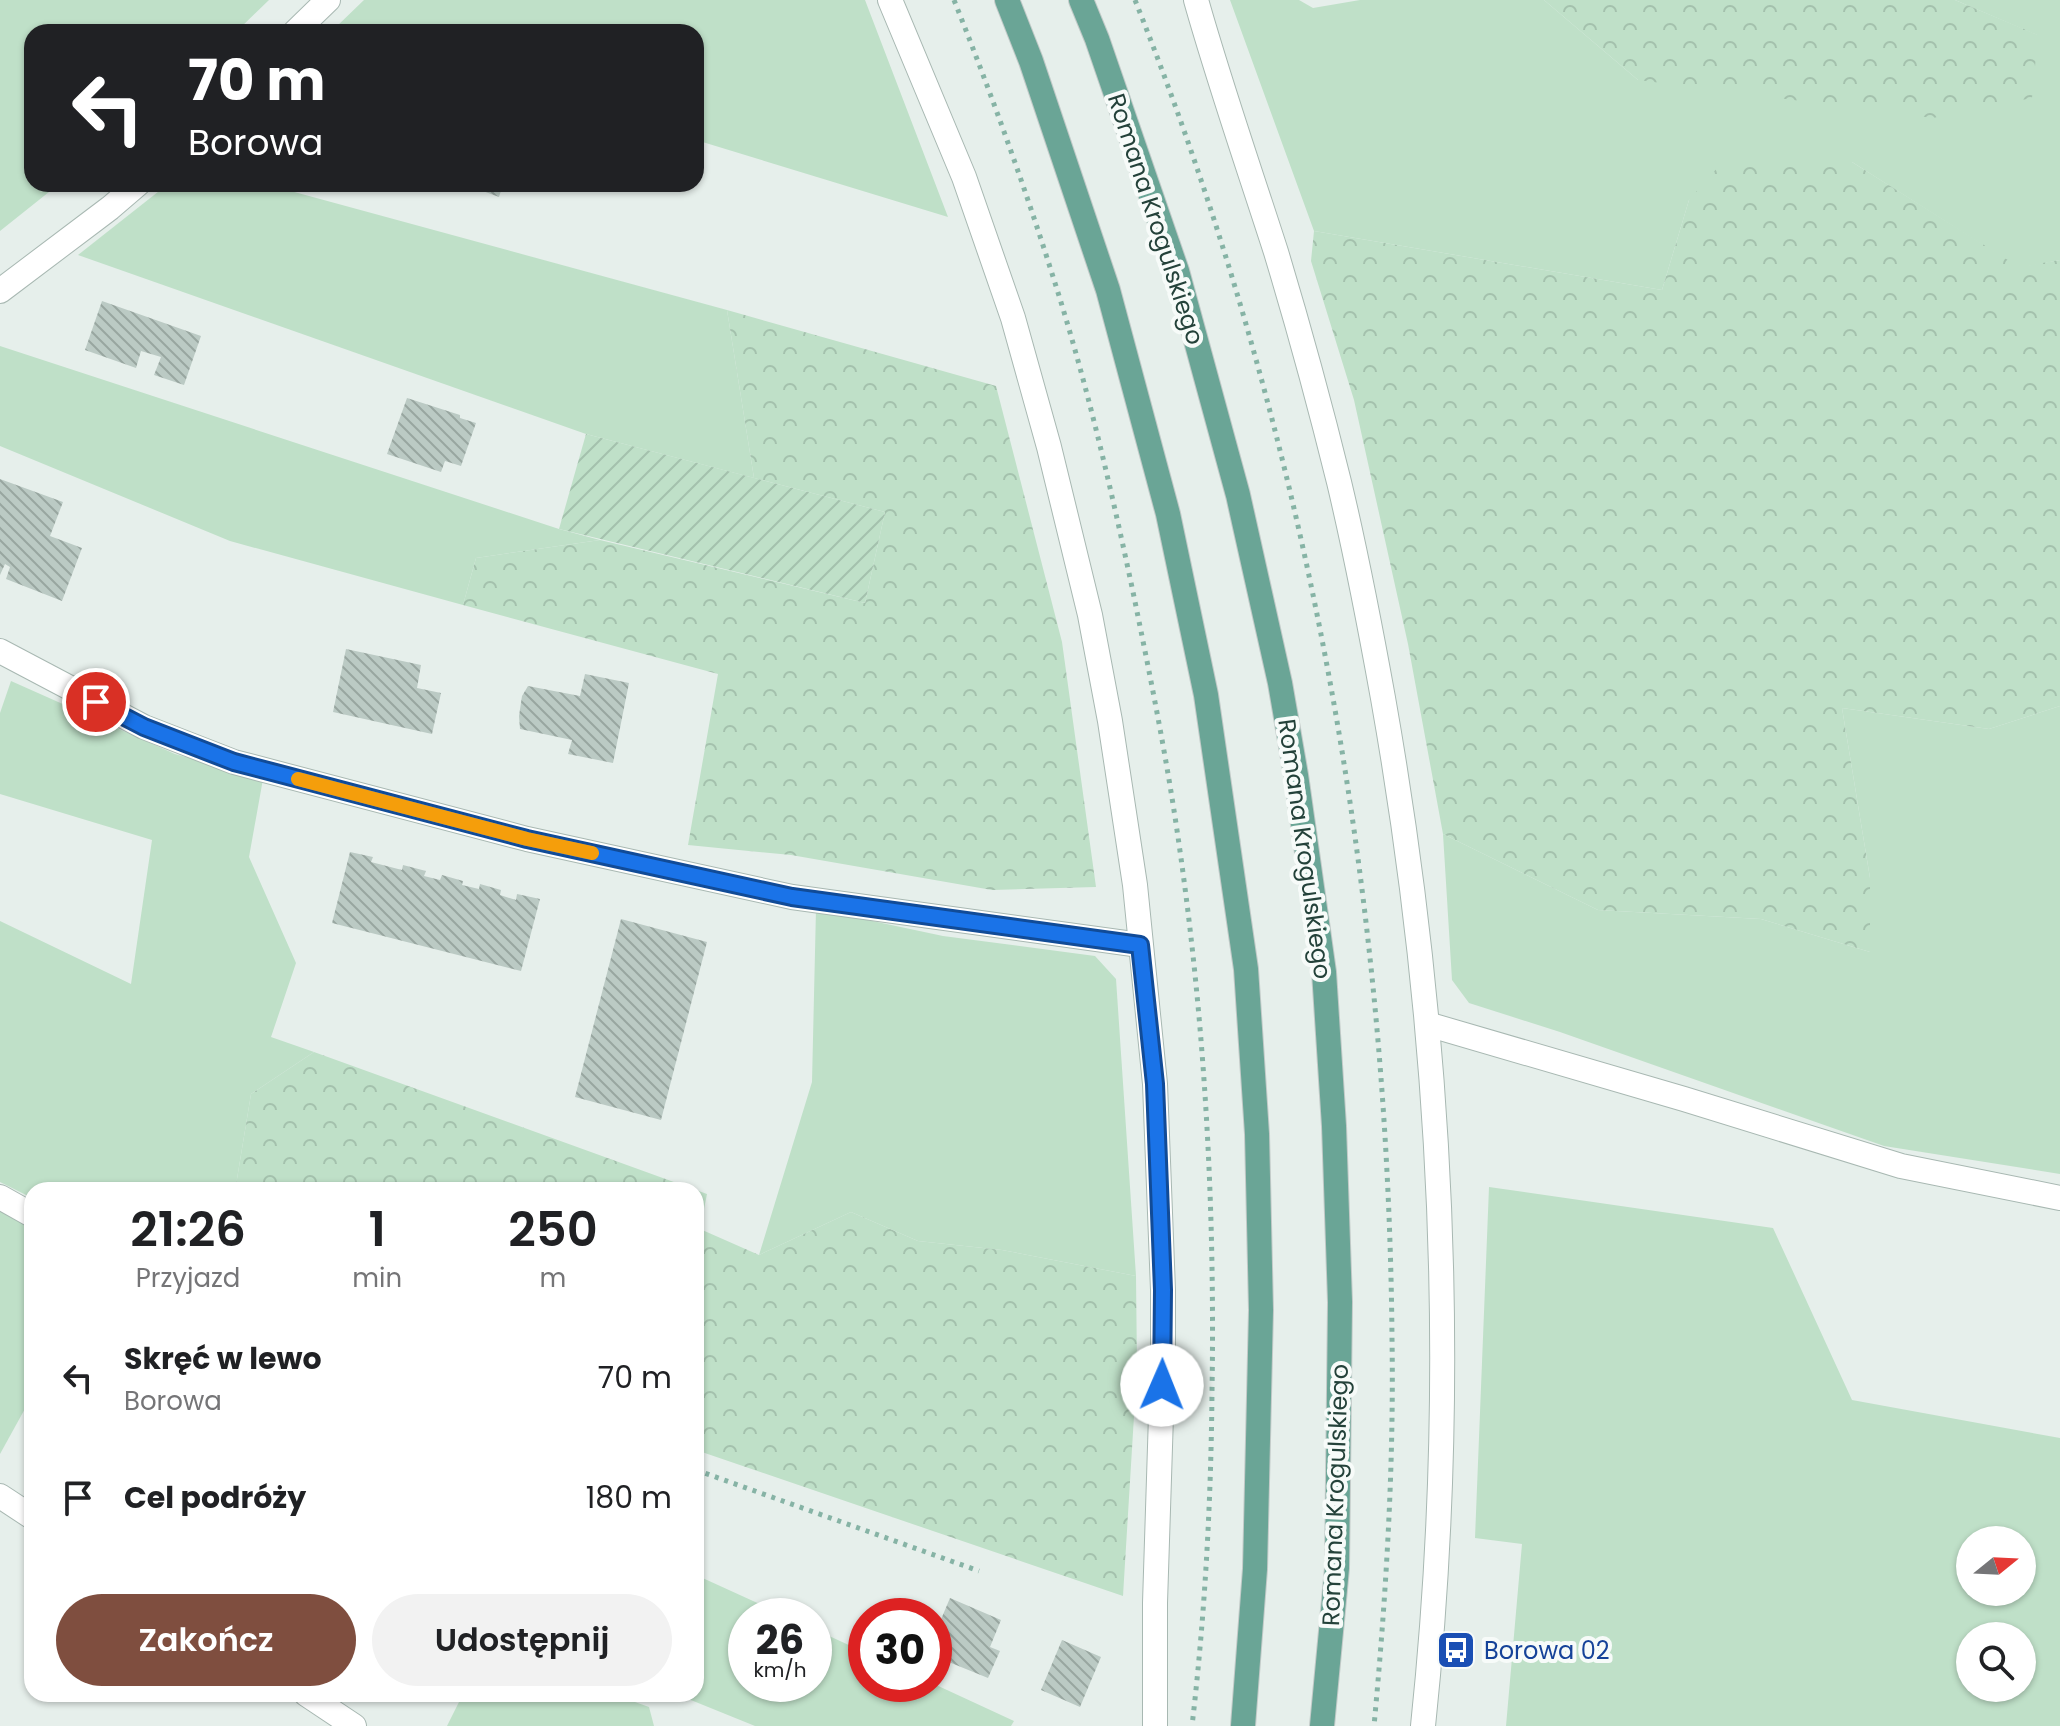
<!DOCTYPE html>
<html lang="pl">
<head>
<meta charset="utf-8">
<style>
	:root { --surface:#fff; --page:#f2f2f2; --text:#202124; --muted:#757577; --accent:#7f4e3f }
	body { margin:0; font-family:Poppins,sans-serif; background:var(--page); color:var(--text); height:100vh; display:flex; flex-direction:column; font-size:30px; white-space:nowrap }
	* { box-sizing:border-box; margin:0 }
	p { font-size:26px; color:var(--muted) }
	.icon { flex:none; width:44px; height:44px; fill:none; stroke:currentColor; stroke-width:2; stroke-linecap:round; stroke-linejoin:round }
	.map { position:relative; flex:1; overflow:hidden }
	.panel { position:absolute; left:24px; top:1182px; width:680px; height:520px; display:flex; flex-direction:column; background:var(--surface); border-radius:24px; box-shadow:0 2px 6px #0004 }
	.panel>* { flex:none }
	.hud { position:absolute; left:24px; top:24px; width:680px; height:168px; border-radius:24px; box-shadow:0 2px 6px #0004; background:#202124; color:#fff; overflow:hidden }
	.needle { width:52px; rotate:72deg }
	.tools { position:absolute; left:1956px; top:1526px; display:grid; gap:16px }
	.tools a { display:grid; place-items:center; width:80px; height:80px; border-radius:50%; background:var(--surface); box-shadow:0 2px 6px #0004; font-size:40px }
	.speed { position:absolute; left:728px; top:1598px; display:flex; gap:16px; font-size:40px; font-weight:700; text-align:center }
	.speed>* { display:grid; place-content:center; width:104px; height:104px; border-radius:50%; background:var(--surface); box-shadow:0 2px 6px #0004; line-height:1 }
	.speed small { font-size:20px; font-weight:400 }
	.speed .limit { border:12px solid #d22; background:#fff; color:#111 }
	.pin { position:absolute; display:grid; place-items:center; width:68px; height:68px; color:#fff; margin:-34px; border:4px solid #fff; border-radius:50%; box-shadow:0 2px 8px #0007 }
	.me { position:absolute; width:88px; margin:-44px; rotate:1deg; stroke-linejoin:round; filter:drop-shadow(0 0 6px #0008) }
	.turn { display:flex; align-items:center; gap:28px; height:168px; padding:0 32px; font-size:36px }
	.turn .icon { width:104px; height:104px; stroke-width:2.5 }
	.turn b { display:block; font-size:56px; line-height:68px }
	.eta { display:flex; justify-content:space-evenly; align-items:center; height:136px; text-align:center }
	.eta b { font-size:48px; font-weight:600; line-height:56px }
	.cta { display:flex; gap:16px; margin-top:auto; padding:16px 32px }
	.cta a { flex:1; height:92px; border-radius:48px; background:var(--accent); color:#fff; font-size:32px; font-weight:600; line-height:92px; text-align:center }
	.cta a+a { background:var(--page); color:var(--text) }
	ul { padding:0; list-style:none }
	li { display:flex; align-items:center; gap:24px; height:120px; padding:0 32px }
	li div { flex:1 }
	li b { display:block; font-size:30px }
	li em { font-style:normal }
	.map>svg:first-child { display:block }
	.green { fill:#bfe0c8; fill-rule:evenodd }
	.forest { fill:url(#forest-crowns) }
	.garden { fill:url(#garden-furrows) }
	.building { fill:url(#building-back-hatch) }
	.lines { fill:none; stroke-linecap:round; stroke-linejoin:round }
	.minor-casing { stroke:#a8b8b2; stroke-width:26 }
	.major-casing { stroke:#c2cac8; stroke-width:26 }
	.path { stroke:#86b3a5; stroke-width:5; stroke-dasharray:4 6; stroke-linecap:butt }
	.minor { stroke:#fff; stroke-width:24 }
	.major { stroke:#6aa596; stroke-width:24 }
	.route-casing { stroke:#114b97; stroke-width:20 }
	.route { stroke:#1a73e8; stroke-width:14 }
	.slow { stroke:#f59e0b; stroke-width:14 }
	.labels { text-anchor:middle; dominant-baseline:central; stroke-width:8; stroke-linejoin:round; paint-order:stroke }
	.street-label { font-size:24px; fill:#24423a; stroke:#f7fbf9 }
	.transit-label { font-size:24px; fill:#164399; stroke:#f7fbf9; text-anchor:start }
</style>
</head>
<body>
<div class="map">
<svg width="2060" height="1726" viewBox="0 0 2060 1726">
	<defs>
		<pattern id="forest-crowns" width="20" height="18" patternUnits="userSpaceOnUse" patternTransform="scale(2)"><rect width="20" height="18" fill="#bfe0c8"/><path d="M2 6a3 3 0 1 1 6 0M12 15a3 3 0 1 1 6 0" fill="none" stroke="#a4c1ad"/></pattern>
		<pattern id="garden-furrows" width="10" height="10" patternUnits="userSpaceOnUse" patternTransform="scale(2)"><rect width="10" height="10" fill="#bfe0c8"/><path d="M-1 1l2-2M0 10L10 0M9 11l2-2" fill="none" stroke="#a4c1ad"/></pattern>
		<pattern id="building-back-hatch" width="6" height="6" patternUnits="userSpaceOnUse" patternTransform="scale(2)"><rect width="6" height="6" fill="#bbcac4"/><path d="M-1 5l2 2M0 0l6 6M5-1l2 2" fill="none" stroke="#98a6a0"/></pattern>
	</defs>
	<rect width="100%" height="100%" fill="#e6efeb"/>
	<g class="green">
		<polygon points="0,0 269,0 236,32 32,32 32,184 59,184 0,231"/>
		<polygon points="364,0 865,0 948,217 696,140 696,32 352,32 336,27"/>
		<polygon points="1230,0 1299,0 1313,8 1360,0 1544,0 1638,80 2037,35 1955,0 2060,0 2060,260 2019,268 1852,162 1689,200 1662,290 1314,231"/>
		<polygon points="168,184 265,184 727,310 754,478 586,434 78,255"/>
		<polygon points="0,346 559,529 600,540 476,558 463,605 230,541 0,446"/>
		<polygon points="11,681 175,754 263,779 249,857 296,963 271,1037 314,1052 251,1094 236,1185 237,1190 32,1190 32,1198 0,1182 0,921 131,984 152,840 0,794 0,713"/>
		<polygon points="2060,706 2060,1174 1884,1146 1560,1032 1469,1003 1452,980 1443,834 1598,910 1761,919 1870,952 1870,878 1842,708 1989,729"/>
		<polygon points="816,909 943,936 1095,956 1116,979 1136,1276 1002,1250 918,1241 851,1212 759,1255 812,1082"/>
		<path d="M1489 1187 1773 1228 1852 1400 2060 1438V1726H1506L1522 1544 1475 1538ZM1970 1540H2022V1592H1970ZM1970 1636H2022V1688H1970Z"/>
		<polygon points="0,1205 32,1222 32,1396 0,1454"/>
		<polygon points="696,1575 786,1616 746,1616 746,1684 814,1684 814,1629 866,1653 866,1684 934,1684 1014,1721 1011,1726 755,1726 676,1694 696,1694"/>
		<polygon points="463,1694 620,1694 621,1697 649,1707 654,1726 447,1726"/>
	</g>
	<g class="forest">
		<polygon points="1544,0 1955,0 2038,35 2032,98 1933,118 1638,80"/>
		<polygon points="1725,159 1852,162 2019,267 2060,260 2060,706 1989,729 1842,708 1870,878 1870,952 1761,919 1598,910 1443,834 1408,644 1354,400 1311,261 1314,231 1662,290 1689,200"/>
		<polygon points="727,310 996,386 1062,642 1096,887 992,890 791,855 688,845 718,674 463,605 476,558 600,540 865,603 885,512 754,478"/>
		<polygon points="314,1052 707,1194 700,1229 759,1255 851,1212 918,1241 1002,1250 1136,1276 1137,1367 1123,1596 696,1450 696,1190 237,1190 236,1185 251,1094"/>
	</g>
	<polygon class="garden" points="586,434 885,512 865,603 559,529"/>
	<g class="building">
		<polygon points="464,184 503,184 499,197"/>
		<polygon points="102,301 201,336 184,385 154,375 161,357 141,351 136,368 85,350"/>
		<polygon points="407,398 460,415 460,418 476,423 461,466 445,461 441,472 387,454"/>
		<polygon points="0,479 63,502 50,536 82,548 62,601 6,579 10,567 5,564 0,575"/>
		<polygon points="346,649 421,665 417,688 441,693 432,734 333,712"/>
		<polygon points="585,674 629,683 613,763 568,754 572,740 520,729 519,716 522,696 528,686 580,696"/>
		<polygon points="350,852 373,857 371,862 402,870 403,865 426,871 424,876 440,880 442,875 463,881 462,885 479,889 480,884 501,890 500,895 516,900 517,894 540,899 521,971 332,923"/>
		<polygon points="621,919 707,942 661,1120 575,1097"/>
		<polygon points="950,1598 1001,1620 990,1647 1000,1651 988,1678 934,1656 934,1636"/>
		<polygon points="1062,1640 1101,1657 1080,1707 1041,1690"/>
	</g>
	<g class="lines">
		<defs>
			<g id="minor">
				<polyline points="890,0 964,177 1013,318 1049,447 1090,615 1110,721 1135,885 1155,1084 1163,1290 1163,1353 1155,1603 1155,1726"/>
				<path d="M1196 0C1220 85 1249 168 1276 252 1299 328 1320 405 1339 482 1356 553 1370 626 1383 698 1443 1037 1459 1384 1423 1726"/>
				<polyline points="295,32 328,0"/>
				<polyline points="0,291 110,208 138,184"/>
				<polyline points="0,651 144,727 234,762 527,839 792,897 1140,945"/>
				<polyline points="1427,1024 1684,1099 1901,1166 2060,1198"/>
				<polyline points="0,1197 32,1215"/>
				<polyline points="0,1496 32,1517"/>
				<polyline points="306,1694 354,1726"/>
			</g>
			<g id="major">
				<polyline points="1007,0 1031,61 1108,290 1168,514 1206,695 1246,969 1257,1134 1261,1310 1255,1569 1243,1726"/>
				<polyline points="1081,0 1097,39 1177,271 1238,495 1280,683 1296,775 1324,972 1334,1126 1340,1302 1337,1568 1322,1726"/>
			</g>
		</defs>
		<use href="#minor" class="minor-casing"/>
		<use href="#major" class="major-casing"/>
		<g class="path">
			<path d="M954 0C991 93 1025 187 1055 283 1087 384 1111 488 1133 592 1150 675 1167 759 1179 844 1205 1025 1215 1208 1212 1391 1211 1504 1205 1614 1192 1726"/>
			<path d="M1135 0C1304 424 1388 882 1392 1338 1394 1467 1386 1597 1374 1726"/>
			<polyline points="696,1470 979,1571"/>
		</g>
		<use href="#minor" class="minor"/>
		<use href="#major" class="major"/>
	</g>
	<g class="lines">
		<defs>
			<polyline id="route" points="96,702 144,727 234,762 527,839 792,897 1140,945 1155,1084 1163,1290 1162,1385"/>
		</defs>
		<use href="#route" class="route-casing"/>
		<use href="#route" class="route"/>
		<polyline class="slow" points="298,779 527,839 592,853"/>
	</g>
	<defs>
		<symbol id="bus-square" viewBox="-11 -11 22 22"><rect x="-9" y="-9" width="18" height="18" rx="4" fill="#1a4fb4" stroke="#f7fbf9"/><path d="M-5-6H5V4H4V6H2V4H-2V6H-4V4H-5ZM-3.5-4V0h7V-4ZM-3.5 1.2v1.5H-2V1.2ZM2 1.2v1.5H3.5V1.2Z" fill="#fff"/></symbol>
	</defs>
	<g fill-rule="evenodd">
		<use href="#bus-square" x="1434" y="1628" width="44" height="44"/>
	</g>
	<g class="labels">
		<g class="street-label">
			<text transform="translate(1156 219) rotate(72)">Romana Krogulskiego</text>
			<text transform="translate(1305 849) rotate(82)">Romana Krogulskiego</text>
			<text transform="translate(1335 1495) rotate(-88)">Romana Krogulskiego</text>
		</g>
		<g class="transit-label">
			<text x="1484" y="1650">Borowa 02</text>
		</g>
	</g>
</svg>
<div class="tools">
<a><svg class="needle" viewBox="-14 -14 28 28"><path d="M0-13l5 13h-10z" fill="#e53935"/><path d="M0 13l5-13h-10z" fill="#757577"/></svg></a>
<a><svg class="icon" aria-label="search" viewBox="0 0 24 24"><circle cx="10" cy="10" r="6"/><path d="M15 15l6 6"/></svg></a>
</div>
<div class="speed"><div>26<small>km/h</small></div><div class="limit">30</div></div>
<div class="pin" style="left:96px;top:702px;background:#d93025"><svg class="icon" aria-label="arrive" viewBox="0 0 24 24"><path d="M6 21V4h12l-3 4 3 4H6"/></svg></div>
<svg class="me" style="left:1162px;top:1385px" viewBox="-20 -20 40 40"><circle r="19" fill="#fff"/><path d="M0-13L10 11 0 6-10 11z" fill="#1a73e8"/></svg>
<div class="hud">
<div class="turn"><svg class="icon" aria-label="left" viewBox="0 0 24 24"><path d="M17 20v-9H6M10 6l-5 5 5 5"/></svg><div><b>70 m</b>Borowa</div></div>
</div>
<section class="panel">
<div class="eta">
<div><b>21:26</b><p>Przyjazd</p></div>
<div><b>1</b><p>min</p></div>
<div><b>250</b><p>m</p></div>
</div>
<ul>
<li><svg class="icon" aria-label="left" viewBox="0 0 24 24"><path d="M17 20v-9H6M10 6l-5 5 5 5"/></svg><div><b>Skręć w lewo</b><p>Borowa</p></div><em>70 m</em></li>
<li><svg class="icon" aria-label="arrive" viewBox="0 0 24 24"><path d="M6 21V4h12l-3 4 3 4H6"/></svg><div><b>Cel podróży</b></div><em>180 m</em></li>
</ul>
<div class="cta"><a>Zakończ</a><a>Udostępnij</a></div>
</section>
</div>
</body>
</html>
